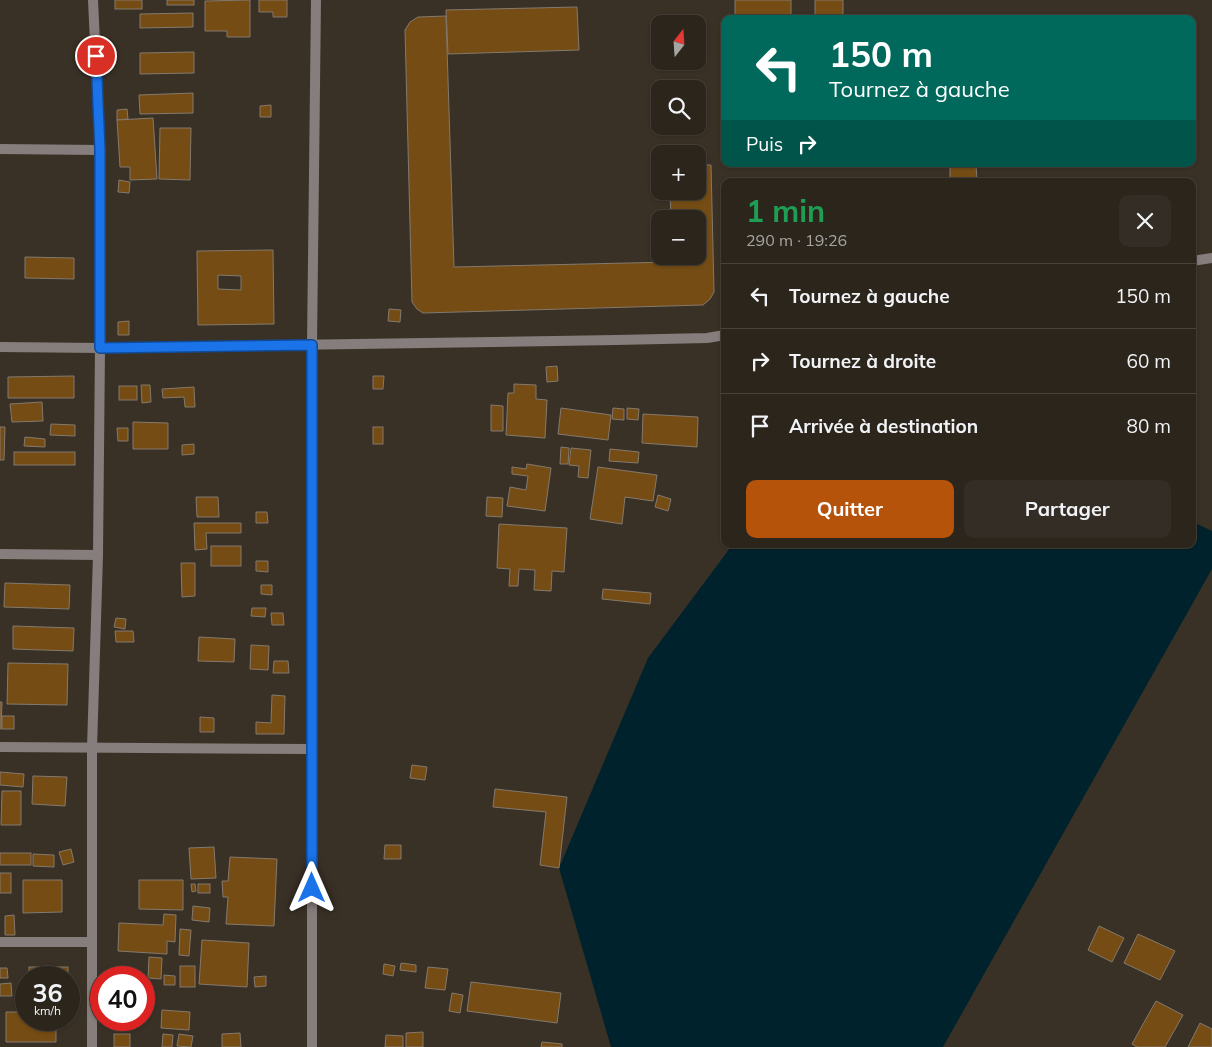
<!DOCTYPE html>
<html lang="fr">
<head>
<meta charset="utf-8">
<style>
	:root { --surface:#2c251c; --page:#342d25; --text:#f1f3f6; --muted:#a6a5a3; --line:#48423b; --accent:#b45309 }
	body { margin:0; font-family:Mulish,sans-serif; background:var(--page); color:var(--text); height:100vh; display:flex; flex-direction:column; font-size:19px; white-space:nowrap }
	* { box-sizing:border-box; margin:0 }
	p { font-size:16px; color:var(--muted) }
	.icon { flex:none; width:28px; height:28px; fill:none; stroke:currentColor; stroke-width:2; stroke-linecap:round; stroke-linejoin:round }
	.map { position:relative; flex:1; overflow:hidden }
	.details { position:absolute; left:721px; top:178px; width:475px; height:370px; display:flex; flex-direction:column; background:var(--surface); border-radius:10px; box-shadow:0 1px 4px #0004,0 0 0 1px var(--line) }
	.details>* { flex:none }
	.banner { position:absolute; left:721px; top:15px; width:475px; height:152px; border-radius:10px; box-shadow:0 1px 4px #0004,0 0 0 1px var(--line); background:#00695c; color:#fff; overflow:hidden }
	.needle { width:32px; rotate:17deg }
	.buttons { position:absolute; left:651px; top:15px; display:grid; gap:10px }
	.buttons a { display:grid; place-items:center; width:55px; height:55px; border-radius:10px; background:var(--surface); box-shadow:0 1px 4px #0004,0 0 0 1px var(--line); font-size:25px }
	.speed { position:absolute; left:15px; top:966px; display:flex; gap:10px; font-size:25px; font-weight:700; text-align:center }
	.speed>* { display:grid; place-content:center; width:65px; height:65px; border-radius:50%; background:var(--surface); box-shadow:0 1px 4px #0004,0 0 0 1px var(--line); line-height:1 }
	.speed small { font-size:12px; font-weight:400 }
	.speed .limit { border:8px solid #d22; background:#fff; color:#111 }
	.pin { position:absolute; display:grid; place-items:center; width:42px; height:42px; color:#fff; margin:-21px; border:2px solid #fff; border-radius:50%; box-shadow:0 1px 5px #0007 }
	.me { position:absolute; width:55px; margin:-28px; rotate:0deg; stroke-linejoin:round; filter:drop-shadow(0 0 4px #0008) }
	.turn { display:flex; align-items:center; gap:18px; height:105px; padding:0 25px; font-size:22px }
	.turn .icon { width:65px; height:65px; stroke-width:2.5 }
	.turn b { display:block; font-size:35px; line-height:42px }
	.then { display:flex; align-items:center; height:48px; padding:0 25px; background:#0003; gap:10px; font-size:19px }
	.round { display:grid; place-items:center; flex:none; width:52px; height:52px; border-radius:10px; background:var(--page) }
	.headline { display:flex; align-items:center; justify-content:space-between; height:85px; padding:0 25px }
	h1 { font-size:30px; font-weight:700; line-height:38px; color:#1e9e55 }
	.action { display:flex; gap:10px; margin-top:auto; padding:10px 25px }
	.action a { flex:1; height:58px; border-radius:10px; background:var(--accent); color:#fff; font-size:20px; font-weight:700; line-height:58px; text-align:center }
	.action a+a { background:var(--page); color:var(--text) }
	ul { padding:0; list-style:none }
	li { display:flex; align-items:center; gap:15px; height:65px; padding:0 25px; border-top:1px solid var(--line) }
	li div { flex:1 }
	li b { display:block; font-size:19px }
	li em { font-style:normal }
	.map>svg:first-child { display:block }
	.water { fill:#00222c }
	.building { fill:#754d14; stroke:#84796d; fill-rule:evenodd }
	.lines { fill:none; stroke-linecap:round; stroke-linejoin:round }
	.minor { stroke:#867e7c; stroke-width:10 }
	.tertiary { stroke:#867e7c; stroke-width:10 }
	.route-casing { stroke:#114b97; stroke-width:12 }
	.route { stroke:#1a73e8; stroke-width:9 }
</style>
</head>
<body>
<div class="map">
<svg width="1212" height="1047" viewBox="0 0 1212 1047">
	<rect width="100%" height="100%" fill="#3a3126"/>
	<polygon class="water" points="1193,522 1212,531 1212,569 943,1047 611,1047 559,868 648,658 733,544 1192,544"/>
	<g class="building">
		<rect x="115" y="0" width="27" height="9"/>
		<rect x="167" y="0" width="27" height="5"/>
		<polygon points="250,0 250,37 227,37 227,31 205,31 205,1"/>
		<polygon points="259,0 287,0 287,17 273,17 273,12 259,12"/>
		<rect x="735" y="0" width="56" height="19"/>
		<rect x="815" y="0" width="28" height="19"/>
		<polygon points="577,7 579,50 448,54 446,10"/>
		<polygon points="193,13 193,27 140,28 140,14"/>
		<polygon points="446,16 454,267 672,262 672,256 698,256 698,219 671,219 670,191 698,191 698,165 711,165 714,292 710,299 703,305 423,313 417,309 412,302 405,30 410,22 418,17"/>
		<polygon points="194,52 194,73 140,74 140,53"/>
		<polygon points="193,93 193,113 140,114 139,95"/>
		<polygon points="271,105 271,117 260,117 260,106"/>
		<polygon points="127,109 128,119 117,120 117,110"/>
		<polygon points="153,118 157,179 130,180 130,167 120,167 117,120"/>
		<polygon points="160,128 191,128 190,180 159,179"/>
		<polygon points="950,164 976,164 977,181 950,181"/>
		<polygon points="119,180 130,182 129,193 118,192"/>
		<path d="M273 250 274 324 198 325 197 251ZM218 275 241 276V290L218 289Z"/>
		<polygon points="25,257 74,258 74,279 25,278"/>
		<polygon points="389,309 401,310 400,322 388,321"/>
		<polygon points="129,321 129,335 118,335 118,322"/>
		<polygon points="557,366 558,381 547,382 546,367"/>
		<polygon points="74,376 74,398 8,398 8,377"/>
		<polygon points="373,376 384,376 383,389 373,389"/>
		<polygon points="514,384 536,385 536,399 547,400 545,438 506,435 508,393 514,393"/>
		<polygon points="141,385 150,385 151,402 142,403"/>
		<rect x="119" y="386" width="18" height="14"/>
		<polygon points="194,387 195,407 185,407 184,397 163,398 162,389"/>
		<polygon points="42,402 43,421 12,422 10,404"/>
		<polygon points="491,405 503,406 503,431 491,431"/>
		<polygon points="561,408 611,415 608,440 558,434"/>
		<polygon points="613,408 624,409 624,420 612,419"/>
		<polygon points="627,408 639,409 638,420 627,419"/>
		<polygon points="643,414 698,417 697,447 642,443"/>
		<polygon points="133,422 168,423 168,449 133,449"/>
		<polygon points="51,424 75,425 75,436 50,435"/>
		<polygon points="0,427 5,427 4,460 0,460"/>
		<rect x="373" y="427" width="10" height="17"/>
		<polygon points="117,428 128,428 128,441 118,441"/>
		<polygon points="25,437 45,439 45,447 24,446"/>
		<polygon points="194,444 194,454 182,455 182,445"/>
		<polygon points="561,447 569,448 568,464 560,464"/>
		<polygon points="571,448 591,450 588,478 578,477 579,466 569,465"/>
		<polygon points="610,449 639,452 638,463 609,461"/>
		<rect x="14" y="452" width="61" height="13"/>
		<polygon points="527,464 551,468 545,511 507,506 510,487 526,490 528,476 512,474 512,467 526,469"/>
		<polygon points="598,467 657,475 653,501 625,497 622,524 590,519"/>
		<polygon points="658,495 671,499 668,511 655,507"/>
		<polygon points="196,497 218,497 219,517 197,517"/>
		<polygon points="487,497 503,498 502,517 486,516"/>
		<polygon points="256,512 267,512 268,523 256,523"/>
		<polygon points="194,523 241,523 241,533 206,533 207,549 195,550"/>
		<polygon points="499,524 567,528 564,572 552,571 551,591 534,590 535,570 519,569 518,586 509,586 510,569 497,568"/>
		<rect x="211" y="546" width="30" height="20"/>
		<polygon points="256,561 268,561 268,572 256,571"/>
		<polygon points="181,563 195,563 195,596 182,597"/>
		<polygon points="5,583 70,585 69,609 4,607"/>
		<polygon points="261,585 272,585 272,595 261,594"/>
		<polygon points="603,589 651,593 650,604 602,599"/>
		<polygon points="252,608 266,608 265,617 251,616"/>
		<polygon points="271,613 283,613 284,625 272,625"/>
		<polygon points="116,618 126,619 125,629 114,627"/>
		<polygon points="13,626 74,628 73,651 13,649"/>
		<polygon points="115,631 133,631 134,642 116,642"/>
		<polygon points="199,637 235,639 234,662 198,661"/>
		<polygon points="251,645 269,646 268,670 250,669"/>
		<polygon points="274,661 288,661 289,673 273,673"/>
		<polygon points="8,663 68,664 67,705 7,704"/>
		<polygon points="272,695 285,696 284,734 256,734 256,722 271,723"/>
		<polygon points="0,702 2,702 1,729 0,729"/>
		<rect x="2" y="716" width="12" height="13"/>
		<polygon points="200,717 214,718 214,732 200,732"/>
		<polygon points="412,765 427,767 425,780 410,778"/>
		<polygon points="0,772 24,774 23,787 0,785"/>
		<polygon points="33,776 67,777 65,806 32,804"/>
		<polygon points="495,789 567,797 559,868 540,865 546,812 493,807"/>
		<polygon points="2,791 21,791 21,825 1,825"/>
		<polygon points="385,845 401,845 401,859 384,859"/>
		<polygon points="214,847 216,878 191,879 189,848"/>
		<polygon points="71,849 74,862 63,865 59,852"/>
		<rect x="0" y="853" width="31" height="12"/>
		<polygon points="33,854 54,855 54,867 33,866"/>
		<polygon points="230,857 277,859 274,926 226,924 228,897 223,897 222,881 228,881"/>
		<rect x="0" y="873" width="11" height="20"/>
		<polygon points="23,880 62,880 62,912 23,913"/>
		<polygon points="139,880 183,880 183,910 139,909"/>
		<polygon points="191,884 195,884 196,891 192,892"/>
		<rect x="198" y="884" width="12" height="9"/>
		<polygon points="193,906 210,908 209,922 192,920"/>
		<polygon points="164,914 176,915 175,942 167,941 167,954 118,951 119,923 163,925"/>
		<polygon points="14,915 15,935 5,935 5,916"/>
		<polygon points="1099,926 1124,938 1112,962 1088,950"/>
		<polygon points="180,929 191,930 189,956 179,955"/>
		<polygon points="1138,934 1175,951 1160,980 1124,963"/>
		<polygon points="202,940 249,943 247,987 199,984"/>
		<polygon points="149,957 162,958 161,979 148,978"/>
		<polygon points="401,963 416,965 416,972 400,970"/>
		<polygon points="384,964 395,966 393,976 383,974"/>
		<rect x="180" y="966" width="15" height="21"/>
		<rect x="29" y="967" width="39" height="11"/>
		<polygon points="428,967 448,969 445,990 425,988"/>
		<polygon points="0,968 7,968 8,978 0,978"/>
		<polygon points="164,975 175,976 175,985 164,985"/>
		<polygon points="266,976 266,986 255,987 254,977"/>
		<polygon points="471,982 561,993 557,1023 467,1011"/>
		<polygon points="11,983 12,996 0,996 0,984"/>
		<rect x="144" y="987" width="2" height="18"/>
		<polygon points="452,993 463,995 460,1013 449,1011"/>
		<polygon points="1156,1001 1183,1015 1165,1047 1137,1047 1132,1044"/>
		<polygon points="162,1010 190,1012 189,1030 161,1028"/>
		<polygon points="6,1012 26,1012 26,1020 56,1020 56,1042 6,1042"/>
		<polygon points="1200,1023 1212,1029 1212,1047 1188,1047"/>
		<polygon points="423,1032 423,1047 406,1047 406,1033"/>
		<polygon points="240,1033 241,1047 222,1047 222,1034"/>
		<rect x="114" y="1034" width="16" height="13"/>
		<polygon points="163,1034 173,1035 172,1047 162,1047"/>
		<polygon points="179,1034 193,1036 191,1047 177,1046"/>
		<polygon points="386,1035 403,1036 403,1047 385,1047"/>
		<polygon points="542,1042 562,1044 562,1047 541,1047"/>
	</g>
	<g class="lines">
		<g class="minor">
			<polyline points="0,149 100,150"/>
			<polyline points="1192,261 1212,258"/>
			<polyline points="0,347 100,348 616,340 707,338 725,335"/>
			<polyline points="0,554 98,555"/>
			<polyline points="0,747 312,749"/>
			<polyline points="0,942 92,942"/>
			<polyline points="92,1047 92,748 98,555 100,348 100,150 93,0"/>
		</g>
		<polyline class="tertiary" points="312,1047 312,345 316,0"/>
	</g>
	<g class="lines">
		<defs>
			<polyline id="route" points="96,56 100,150 100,348 312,345 312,888"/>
		</defs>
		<use href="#route" class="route-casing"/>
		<use href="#route" class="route"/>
	</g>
</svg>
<div class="buttons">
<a><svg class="needle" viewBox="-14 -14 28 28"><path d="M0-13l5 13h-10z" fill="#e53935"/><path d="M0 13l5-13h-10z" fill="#a6a5a3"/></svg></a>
<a><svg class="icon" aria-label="search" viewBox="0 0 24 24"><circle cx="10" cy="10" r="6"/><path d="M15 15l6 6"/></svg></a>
<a>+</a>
<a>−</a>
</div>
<div class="speed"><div>36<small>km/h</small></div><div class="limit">40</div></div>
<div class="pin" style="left:96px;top:56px;background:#d93025"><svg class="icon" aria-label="arrive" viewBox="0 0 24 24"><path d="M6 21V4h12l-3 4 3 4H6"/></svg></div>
<svg class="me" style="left:312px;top:888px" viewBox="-20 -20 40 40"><path d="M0-17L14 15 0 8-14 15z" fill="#1a73e8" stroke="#fff" stroke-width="4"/></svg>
<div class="banner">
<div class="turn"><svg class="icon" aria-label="left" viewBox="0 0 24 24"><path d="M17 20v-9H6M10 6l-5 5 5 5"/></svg><div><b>150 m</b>Tournez à gauche</div></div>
<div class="then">Puis<svg class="icon" aria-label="right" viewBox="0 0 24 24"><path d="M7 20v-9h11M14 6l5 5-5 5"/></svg></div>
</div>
<section class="details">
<div class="headline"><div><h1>1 min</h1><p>290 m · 19:26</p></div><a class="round"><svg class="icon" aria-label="close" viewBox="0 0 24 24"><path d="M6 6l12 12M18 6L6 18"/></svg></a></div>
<ul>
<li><svg class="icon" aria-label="left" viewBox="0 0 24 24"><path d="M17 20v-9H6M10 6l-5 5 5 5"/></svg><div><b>Tournez à gauche</b></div><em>150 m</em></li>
<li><svg class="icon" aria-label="right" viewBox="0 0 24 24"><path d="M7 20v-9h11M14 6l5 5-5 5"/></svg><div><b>Tournez à droite</b></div><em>60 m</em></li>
<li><svg class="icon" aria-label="arrive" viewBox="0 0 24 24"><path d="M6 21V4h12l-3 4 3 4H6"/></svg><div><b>Arrivée à destination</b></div><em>80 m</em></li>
</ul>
<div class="action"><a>Quitter</a><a>Partager</a></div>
</section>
</div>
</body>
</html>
